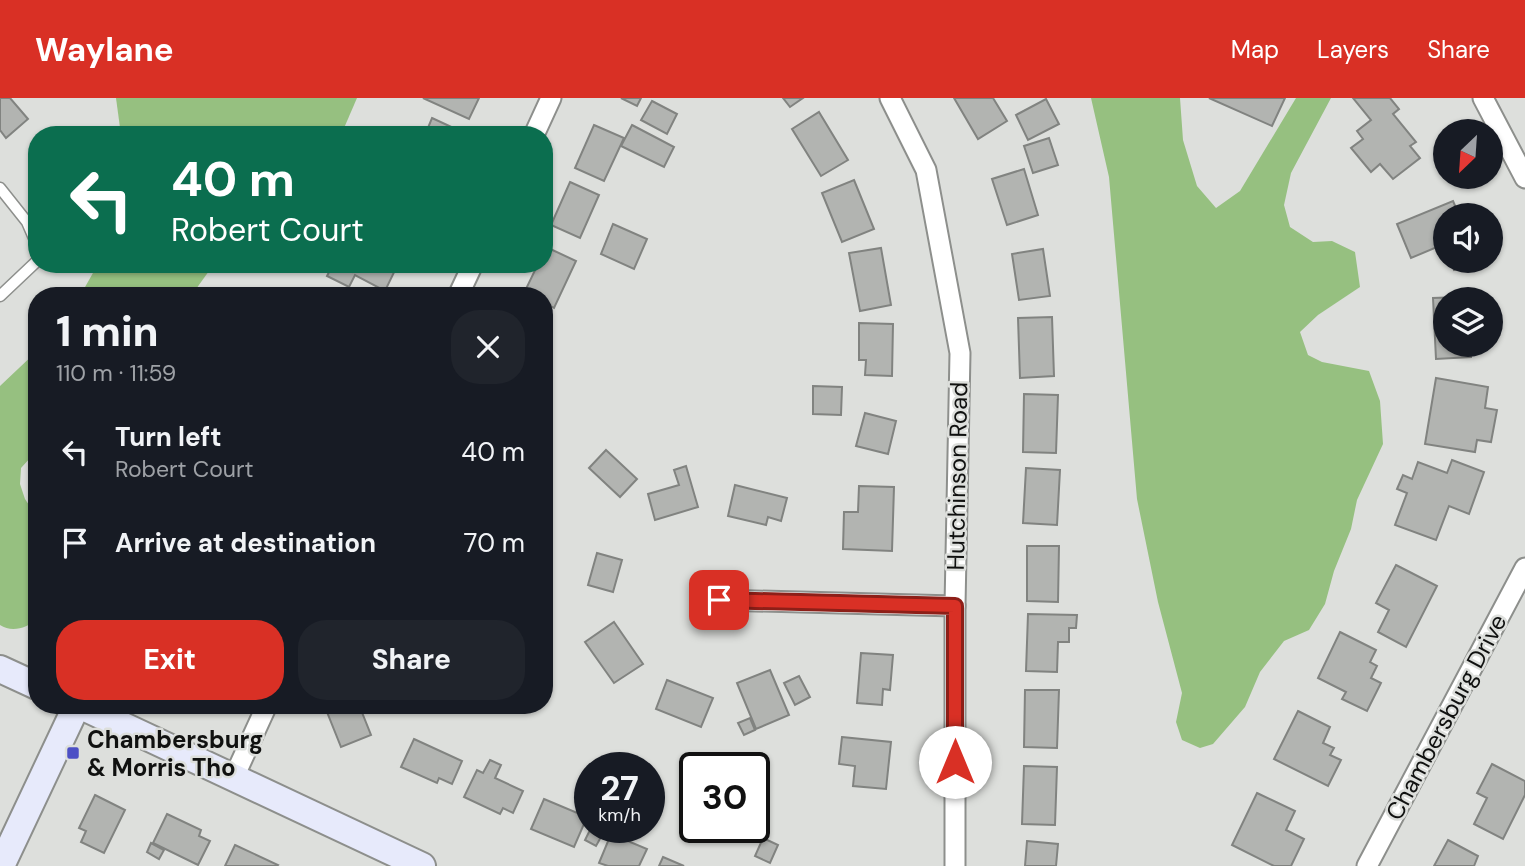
<!DOCTYPE html>
<html lang="en">
<head>
<meta charset="utf-8">
<style>
	:root { --surface:#171b24; --page:#20242c; --text:#f1f3f6; --muted:#9ea1a6; --accent:#d93025 }
	body { margin:0; font-family:"DM Sans",sans-serif; background:var(--page); color:var(--text); height:100vh; display:flex; flex-direction:column; font-size:26px; white-space:nowrap }
	* { box-sizing:border-box; margin:0 }
	p { font-size:23px; color:var(--muted) }
	.icon { flex:none; width:38px; height:38px; fill:none; stroke:currentColor; stroke-width:2; stroke-linecap:round; stroke-linejoin:round }
	.map { position:relative; flex:1; overflow:hidden }
	.drawer { position:absolute; left:28px; top:189px; width:525px; height:427px; display:flex; flex-direction:column; background:var(--surface); border-radius:28px; box-shadow:0 2px 5px #0004 }
	.drawer>* { flex:none }
	.banner { position:absolute; left:28px; top:28px; width:525px; height:147px; border-radius:28px; box-shadow:0 2px 5px #0004; background:#0b6e4f; color:#fff; overflow:hidden }
	.needle { width:46px; rotate:205deg }
	.tools { position:absolute; left:1433px; top:21px; display:grid; gap:14px }
	.tools a { display:grid; place-items:center; width:70px; height:70px; border-radius:50%; background:var(--surface); box-shadow:0 2px 5px #0004; font-size:35px }
	.speed { position:absolute; left:574px; top:654px; display:flex; gap:14px; font-size:35px; font-weight:700; text-align:center }
	.speed>* { display:grid; place-content:center; width:91px; height:91px; border-radius:50%; background:var(--surface); box-shadow:0 2px 5px #0004; line-height:1 }
	.speed small { font-size:18px; font-weight:400 }
	.speed .limit { border:4px solid #111; border-radius:10px; background:#fff; color:#111 }
	.pin { position:absolute; display:grid; place-items:center; width:60px; height:60px; color:#fff; margin:-30px; border-radius:14px; box-shadow:0 4px 10px #0006 }
	.me { position:absolute; width:77px; margin:-38px; rotate:0deg; stroke-linejoin:round; filter:drop-shadow(0 0 5px #0008) }
	.turn { display:flex; align-items:center; gap:24px; height:147px; padding:0 28px; font-size:32px }
	.turn .icon { width:91px; height:91px; stroke-width:2.5 }
	.turn b { display:block; font-size:49px; line-height:60px }
	.round { display:grid; place-items:center; flex:none; width:74px; height:74px; border-radius:28px; background:var(--page) }
	.headline { display:flex; align-items:center; justify-content:space-between; height:119px; padding:0 28px }
	h1 { font-size:42px; font-weight:800; line-height:52px }
	.action { display:flex; gap:14px; margin-top:auto; padding:14px 28px }
	.action a { flex:1; height:80px; border-radius:28px; background:var(--accent); color:#fff; font-size:28px; font-weight:800; line-height:80px; text-align:center }
	.action a+a { background:var(--page); color:var(--text) }
	ul { padding:0; list-style:none }
	li { display:flex; align-items:center; gap:21px; height:91px; padding:0 28px }
	li div { flex:1 }
	li b { display:block; font-size:26px }
	li em { font-style:normal }
	header { display:flex; align-items:center; gap:42px; box-sizing:border-box; height:98px; padding:0 35px; background:var(--accent); color:#fff }
	header strong { font-size:33px }
	nav { display:flex; gap:38px; margin-inline-start:auto; font-size:24px }
	.map>svg:first-child { display:block }
	.green { fill:#96c080 }
	.building { fill:#b2b4b1; stroke:#818380; stroke-width:2 }
	.lines { fill:none; stroke-linecap:round; stroke-linejoin:round }
	.lane-casing { stroke:#8d8f8c; stroke-width:13 }
	.street-casing { stroke:#8d8f8c; stroke-width:23 }
	.secondary-casing { stroke:#8d8f8c; stroke-width:30 }
	.lane { stroke:#fff; stroke-width:10 }
	.street { stroke:#fff; stroke-width:19 }
	.secondary { stroke:#e7eafb; stroke-width:26 }
	.route-casing { stroke:#8d1f18; stroke-width:18 }
	.route { stroke:#d93025; stroke-width:12 }
	.poi-dot { fill:#4c4fc5; stroke:#dddfdc; stroke-width:2.5 }
	.labels { text-anchor:middle; dominant-baseline:central; stroke-width:5; stroke-linejoin:round; paint-order:stroke }
	.street-label { font-size:24px; fill:#101110; stroke:#dddfdc }
	.poi-label { font-size:24px; font-weight:bold; fill:#101110; stroke:#dddfdc; text-anchor:start }
</style>
</head>
<body>
<header>
<strong>Waylane</strong>
<nav><a>Map</a><a>Layers</a><a>Share</a></nav>
</header>
<div class="map">
<svg width="1525" height="768" viewBox="0 0 1525 768">
	<rect width="100%" height="100%" fill="#dddfdc"/>
	<g class="green">
		<polygon points="116,0 357,0 341,37 121,37"/>
		<polygon points="1091,0 1180,0 1183,42 1197,88 1216,110 1240,93 1296,0 1331,0 1291,75 1284,107 1290,129 1313,144 1332,143 1355,154 1360,189 1318,217 1300,234 1308,257 1322,264 1369,273 1380,303 1383,346 1357,402 1351,431 1334,473 1325,506 1309,532 1284,543 1260,574 1245,609 1213,646 1200,650 1182,642 1176,624 1182,595 1158,504 1137,401 1109,79"/>
		<polygon points="98,166 214,166 191,198 80,198"/>
		<path d="M37 253V357L31 359 21 370 20 386 25 401 37 419V521C27 530 12 535 0 527V288Z"/>
	</g>
	<g class="building">
		<polygon points="0,0 10,0 28,21 6,40 0,32"/>
		<polygon points="423,0 479,0 469,21"/>
		<polygon points="621,0 641,0 637,8"/>
		<polygon points="783,0 803,0 790,9"/>
		<polygon points="954,0 993,0 1007,23 978,41"/>
		<polygon points="1209,0 1285,0 1272,28"/>
		<polygon points="1353,0 1390,0 1399,11 1393,16 1416,44 1410,48 1420,60 1393,81 1380,66 1371,74 1351,50 1363,41 1357,33 1371,22"/>
		<polygon points="1046,1 1059,26 1028,42 1016,17"/>
		<polygon points="652,3 677,16 667,36 641,22"/>
		<polygon points="819,14 848,62 821,78 792,31"/>
		<polygon points="432,20 458,32 456,37 425,37"/>
		<polygon points="594,27 624,40 604,83 575,70"/>
		<polygon points="632,27 674,49 664,69 621,48"/>
		<polygon points="1049,40 1058,67 1033,75 1024,48"/>
		<polygon points="1024,71 1038,117 1007,127 992,81"/>
		<polygon points="854,82 874,131 842,144 822,95"/>
		<polygon points="570,84 599,97 580,140 551,127"/>
		<polygon points="1453,103 1459,117 1446,117 1446,150 1444,146 1411,160 1397,126"/>
		<polygon points="613,126 647,141 634,171 601,156"/>
		<polygon points="546,149 576,163 554,210 544,205 544,198 529,198 524,195 538,166 544,166"/>
		<polygon points="881,150 891,207 860,213 849,155"/>
		<polygon points="1043,151 1050,198 1019,202 1012,156"/>
		<polygon points="1451,163 1476,163 1454,172"/>
		<polygon points="333,166 352,174 356,166 398,166 385,193 355,177 349,189 327,178"/>
		<polygon points="1489,198 1489,201 1446,201 1446,247 1470,247 1471,259 1436,261 1433,200"/>
		<polygon points="1052,219 1054,278 1020,280 1018,220"/>
		<polygon points="859,225 893,226 892,278 865,277 866,262 859,262"/>
		<polygon points="1436,280 1488,289 1485,310 1497,312 1491,344 1477,342 1475,354 1425,346"/>
		<polygon points="813,288 842,289 841,317 813,316"/>
		<polygon points="1024,296 1058,297 1056,355 1023,354"/>
		<polygon points="865,315 896,323 888,356 856,348"/>
		<polygon points="606,352 637,381 620,399 589,370"/>
		<polygon points="1452,362 1484,374 1469,416 1449,408 1436,442 1395,427 1407,395 1397,391 1403,377 1412,381 1418,364 1447,375"/>
		<polygon points="686,368 698,409 655,422 648,396 679,387 674,372"/>
		<polygon points="1026,370 1060,372 1057,427 1023,425"/>
		<polygon points="735,387 787,400 781,423 768,419 766,427 728,418"/>
		<polygon points="859,388 894,389 892,453 843,451 844,414 858,414"/>
		<polygon points="1027,448 1059,448 1058,504 1027,503"/>
		<polygon points="597,455 622,462 613,494 588,487"/>
		<polygon points="1396,467 1437,488 1406,549 1378,534 1389,512 1376,505"/>
		<polygon points="1028,516 1077,517 1076,530 1069,530 1069,544 1058,544 1057,574 1026,573"/>
		<polygon points="614,524 643,566 614,585 585,544"/>
		<polygon points="1340,534 1376,552 1370,564 1377,568 1371,580 1381,585 1367,613 1342,601 1346,594 1318,580"/>
		<polygon points="861,555 893,557 890,592 883,591 882,607 857,605"/>
		<polygon points="770,572 789,617 756,631 737,585"/>
		<polygon points="799,578 810,599 795,607 784,585"/>
		<polygon points="667,582 713,600 701,629 656,611"/>
		<polygon points="1025,592 1059,592 1057,650 1024,649"/>
		<polygon points="343,607 359,607 371,637 341,649 327,614"/>
		<polygon points="1298,613 1330,629 1323,645 1334,650 1330,657 1341,662 1328,688 1274,661"/>
		<polygon points="750,620 755,632 744,637 738,625"/>
		<polygon points="842,639 891,644 886,691 853,688 855,668 839,666"/>
		<polygon points="414,641 462,663 452,686 439,680 437,685 401,669"/>
		<polygon points="490,662 501,667 495,680 523,693 513,715 503,710 500,716 464,699 477,672 483,675"/>
		<polygon points="1492,666 1525,683 1525,697 1503,741 1474,726 1487,700 1477,695"/>
		<polygon points="1024,668 1057,669 1055,727 1022,726"/>
		<polygon points="1257,695 1295,713 1286,732 1304,741 1291,768 1274,768 1232,747"/>
		<polygon points="95,697 125,712 104,755 81,744 86,733 79,730"/>
		<polygon points="544,701 587,719 574,749 531,731"/>
		<polygon points="167,716 201,732 199,738 210,743 198,767 153,745"/>
		<polygon points="591,730 606,730 596,748 585,742"/>
		<polygon points="611,736 647,751 639,768 608,768 599,765"/>
		<polygon points="763,740 778,747 770,765 755,758"/>
		<polygon points="1448,742 1478,758 1474,768 1434,768"/>
		<polygon points="1027,743 1058,746 1056,768 1025,768"/>
		<polygon points="151,745 164,752 159,761 147,754"/>
		<polygon points="235,747 278,767 277,768 225,768"/>
		<polygon points="663,759 684,768 659,768"/>
	</g>
	<g class="lines">
		<defs>
			<g id="lane">
				<polyline points="0,90 27,124 37,147"/>
				<polyline points="0,198 37,163"/>
			</g>
			<g id="street">
				<polyline points="890,0 926,72 960,255 955,508 955,768"/>
				<polyline points="1483,0 1525,80"/>
				<polyline points="534,37 551,0"/>
				<polyline points="458,198 473,166"/>
				<polyline points="719,502 955,508"/>
				<polyline points="234,679 267,607"/>
				<polyline points="1367,768 1525,470"/>
			</g>
			<g id="secondary">
				<polyline points="0,571 37,588"/>
				<polyline points="79,607 422,768"/>
				<polyline points="1,768 77,607"/>
			</g>
		</defs>
		<use href="#lane" class="lane-casing"/>
		<use href="#street" class="street-casing"/>
		<use href="#secondary" class="secondary-casing"/>
		<use href="#lane" class="lane"/>
		<use href="#street" class="street"/>
		<use href="#secondary" class="secondary"/>
	</g>
	<g class="lines">
		<defs>
			<polyline id="route" points="719,502 955,508 955,664"/>
		</defs>
		<use href="#route" class="route-casing"/>
		<use href="#route" class="route"/>
	</g>
	<rect class="poi-dot" x="66" y="648" width="14" height="14" rx="3.5"/>
	<g class="labels">
		<g class="street-label">
			<text transform="translate(957 378) rotate(-89)">Hutchinson Road</text>
			<text transform="translate(1446 619) rotate(-62)">Chambersburg Drive</text>
		</g>
		<g class="poi-label">
			<text x="87" y="641">Chambersburg<tspan x="87" dy="28">&amp; Morris Tho</tspan></text>
		</g>
	</g>
</svg>
<div class="tools">
<a><svg class="needle" viewBox="-14 -14 28 28"><path d="M0-13l5 13h-10z" fill="#e53935"/><path d="M0 13l5-13h-10z" fill="#9ea1a6"/></svg></a>
<a><svg class="icon" aria-label="sound" viewBox="0 0 24 24"><path d="M4 9h4l5-4v14l-5-4H4zM17 9q2 3 0 6"/></svg></a>
<a><svg class="icon" aria-label="layers" viewBox="0 0 24 24"><path d="M12 4l9 5-9 5-9-5zM3 14l9 5 9-5"/></svg></a>
</div>
<div class="speed"><div>27<small>km/h</small></div><div class="limit">30</div></div>
<div class="pin" style="left:719px;top:502px;background:#d93025"><svg class="icon" aria-label="arrive" viewBox="0 0 24 24"><path d="M6 21V4h12l-3 4 3 4H6"/></svg></div>
<svg class="me" style="left:955px;top:664px" viewBox="-20 -20 40 40"><circle r="19" fill="#fff"/><path d="M0-13L10 11 0 6-10 11z" fill="#d93025"/></svg>
<div class="banner">
<div class="turn"><svg class="icon" aria-label="left" viewBox="0 0 24 24"><path d="M17 20v-9H6M10 6l-5 5 5 5"/></svg><div><b>40 m</b>Robert Court</div></div>
</div>
<section class="drawer">
<div class="headline"><div><h1>1 min</h1><p>110 m · 11:59</p></div><a class="round"><svg class="icon" aria-label="close" viewBox="0 0 24 24"><path d="M6 6l12 12M18 6L6 18"/></svg></a></div>
<ul>
<li><svg class="icon" aria-label="left" viewBox="0 0 24 24"><path d="M17 20v-9H6M10 6l-5 5 5 5"/></svg><div><b>Turn left</b><p>Robert Court</p></div><em>40 m</em></li>
<li><svg class="icon" aria-label="arrive" viewBox="0 0 24 24"><path d="M6 21V4h12l-3 4 3 4H6"/></svg><div><b>Arrive at destination</b></div><em>70 m</em></li>
</ul>
<div class="action"><a>Exit</a><a>Share</a></div>
</section>
</div>
</body>
</html>
